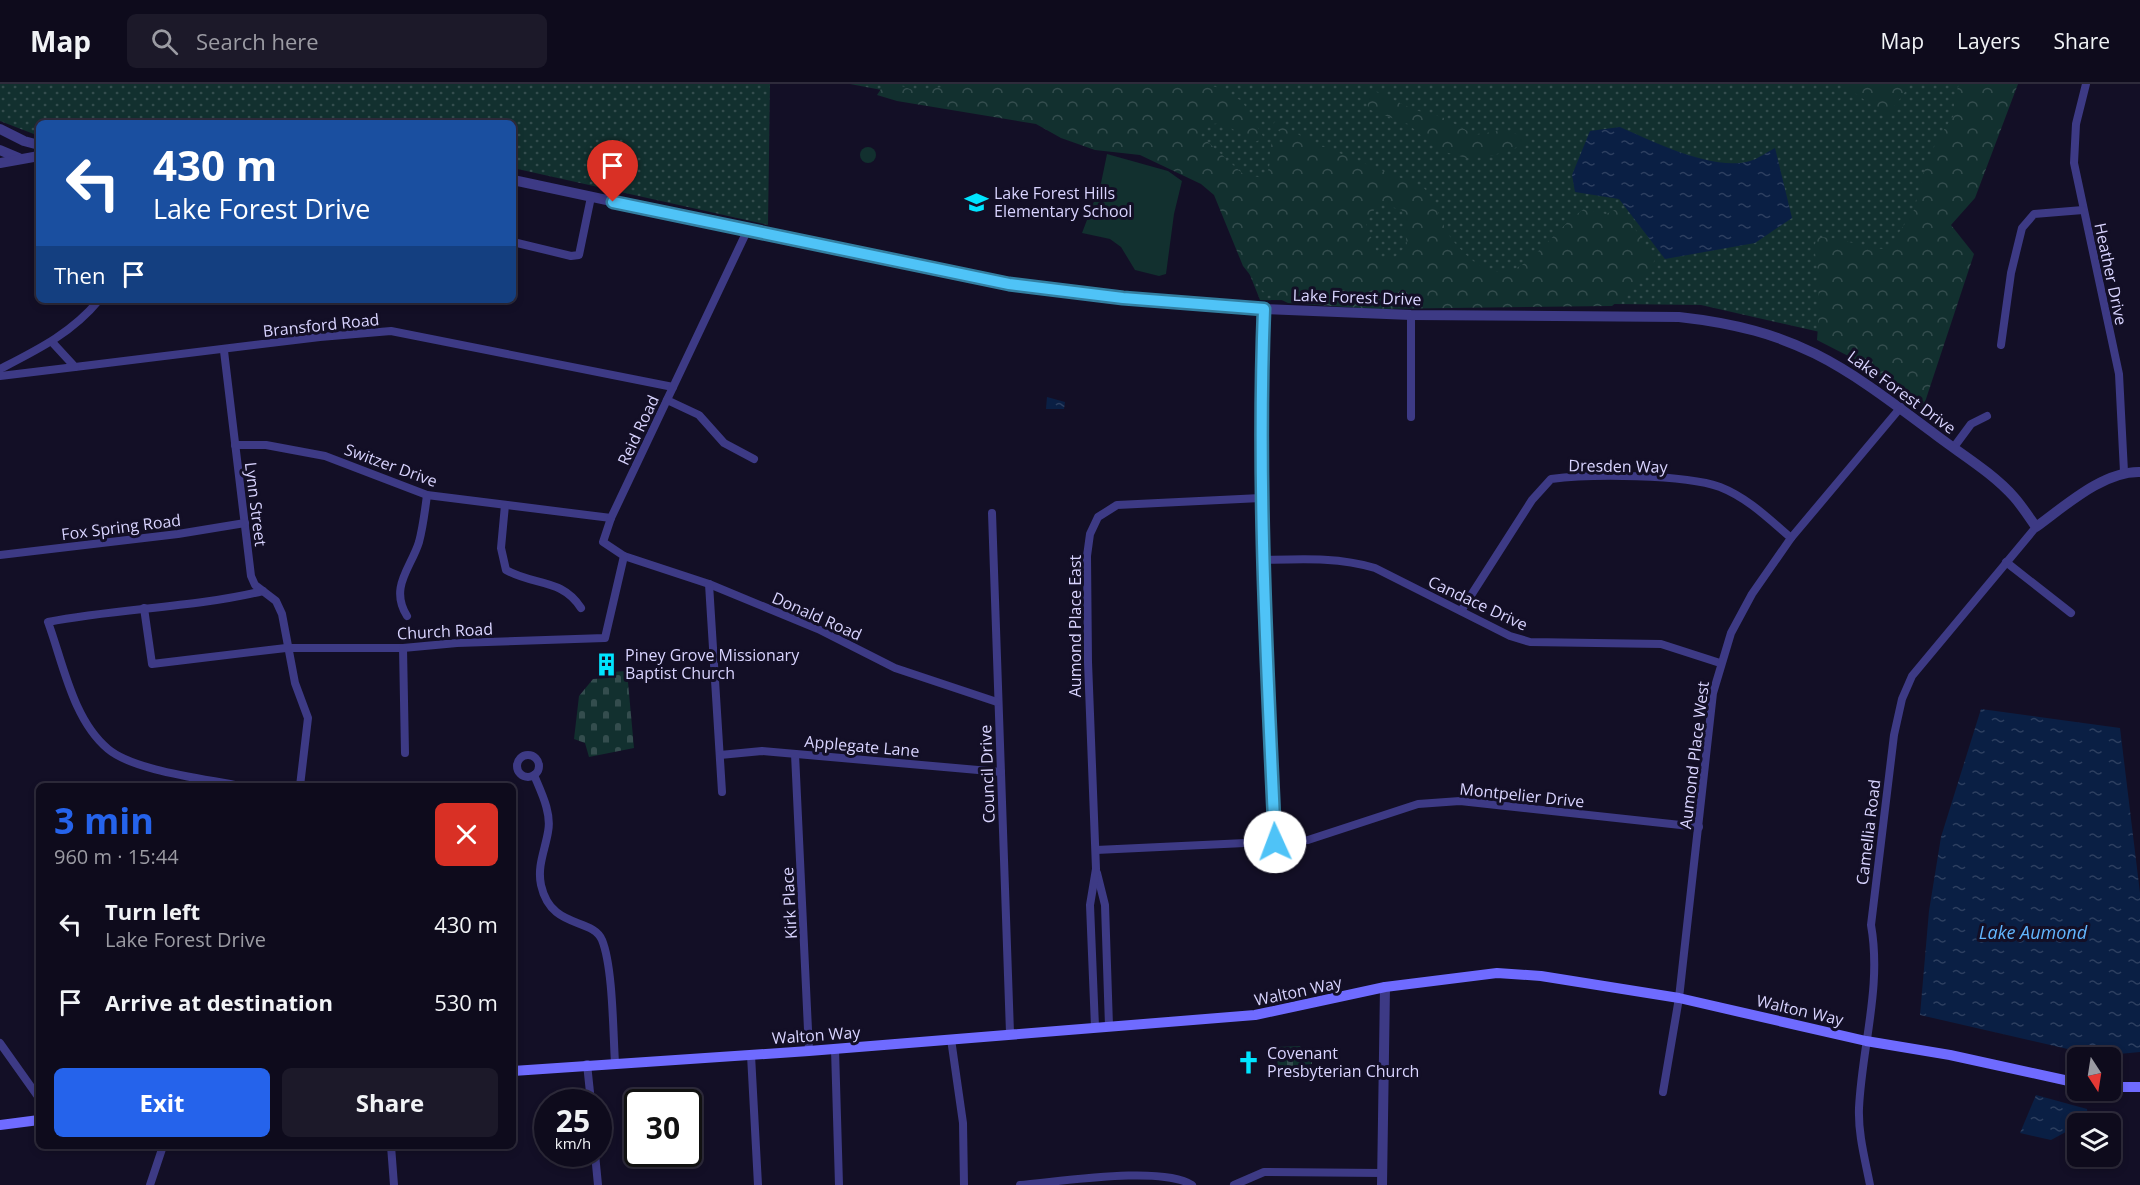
<!DOCTYPE html>
<html lang="en">
<head>
<meta charset="utf-8">
<style>
	:root { --surface:#0e0b1c; --page:#1c1929; --text:#f1f3f6; --muted:#9b9ba3; --line:#2e2b3b; --accent:#2563eb }
	body { margin:0; font-family:"Open Sans",sans-serif; background:var(--page); color:var(--text); height:100vh; display:flex; flex-direction:column; font-size:22px; white-space:nowrap }
	* { box-sizing:border-box; margin:0 }
	p { font-size:20px; color:var(--muted) }
	.icon { flex:none; width:33px; height:33px; fill:none; stroke:currentColor; stroke-width:2; stroke-linecap:round; stroke-linejoin:round }
	.map { position:relative; flex:1; overflow:hidden }
	.side { position:absolute; left:36px; top:699px; width:480px; height:366px; display:flex; flex-direction:column; background:var(--surface); border-radius:9px; box-shadow:0 3px 9px #0003,0 0 0 2px var(--line) }
	.side>* { flex:none }
	.hud { position:absolute; left:36px; top:36px; width:480px; height:183px; border-radius:9px; box-shadow:0 3px 9px #0003,0 0 0 2px var(--line); background:#1a4fa0; color:#fff; overflow:hidden }
	.needle { width:39px; rotate:168deg }
	.buttons { position:absolute; left:2067px; top:963px; display:grid; gap:12px }
	.buttons a { display:grid; place-items:center; width:54px; height:54px; border-radius:9px; background:var(--surface); box-shadow:0 3px 9px #0003,0 0 0 2px var(--line); font-size:30px }
	.speed { position:absolute; left:534px; top:1005px; display:flex; gap:12px; font-size:30px; font-weight:700; text-align:center }
	.speed>* { display:grid; place-content:center; width:78px; height:78px; border-radius:50%; background:var(--surface); box-shadow:0 3px 9px #0003,0 0 0 2px var(--line); line-height:1 }
	.speed small { font-size:15px; font-weight:400 }
	.speed .limit { border:3px solid #111; border-radius:9px; background:#fff; color:#111 }
	.pin { position:absolute; display:grid; place-items:center; width:51px; height:51px; color:#fff; margin:-62px -26px; border-radius:50% 50% 50% 0; rotate:-45deg; box-shadow:0 0 6px #0007 }
	.pin .icon { rotate:45deg }
	.me { position:absolute; width:66px; margin:-33px; rotate:358deg; stroke-linejoin:round; filter:drop-shadow(0 0 4px #0008) }
	.turn { display:flex; align-items:center; gap:21px; height:126px; padding:0 18px; font-size:27px }
	.turn .icon { width:78px; height:78px; stroke-width:2.5 }
	.turn b { display:block; font-size:42px; line-height:51px }
	.then { display:flex; align-items:center; height:57px; padding:0 18px; background:#0003; gap:12px; font-size:22px }
	.round { display:grid; place-items:center; flex:none; width:63px; height:63px; border-radius:9px; background:var(--page) }
	.summary { display:flex; align-items:center; justify-content:space-between; height:102px; padding:0 18px }
	h1 { font-size:36px; font-weight:700; line-height:45px; color:var(--accent) }
	.button { display:flex; gap:12px; margin-top:auto; padding:12px 18px }
	.button a { flex:1; height:69px; border-radius:9px; background:var(--accent); color:#fff; font-size:24px; font-weight:700; line-height:69px; text-align:center }
	.button a+a { background:var(--page); color:var(--text) }
	ul { padding:0; list-style:none }
	li { display:flex; align-items:center; gap:18px; height:78px; padding:0 18px }
	li div { flex:1 }
	li b { display:block; font-size:22px }
	li em { font-style:normal }
	header { display:flex; align-items:center; gap:36px; box-sizing:border-box; height:84px; padding:0 30px; background:var(--surface); border-bottom:2px solid var(--line) }
	header strong { font-size:28px }
	nav { display:flex; gap:33px; margin-inline-start:auto; font-size:21px }
	.search { width:420px; height:54px; background:var(--page); display:flex; align-items:center; gap:15px; box-sizing:border-box; padding:0 21px; border-radius:9px; color:var(--muted); font-size:22px }
	.map>svg:first-child { display:block }
	.grass { fill:url(#grass-dots) }
	.forest { fill:url(#forest-crowns); fill-rule:evenodd }
	.cemetery { fill:url(#cemetery-stones) }
	.green { fill:#12302f }
	.water { fill:url(#water-ripples) }
	.lines { fill:none; stroke-linecap:round; stroke-linejoin:round }
	.minor { stroke:#3d3a85; stroke-width:8 }
	.tertiary { stroke:#3d3a85; stroke-width:10 }
	.secondary { stroke:#6f6bff; stroke-width:10 }
	.route-casing { stroke:#337fa1; stroke-width:15 }
	.route { stroke:#4fc3f7; stroke-width:10 }
	.labels { text-anchor:middle; dominant-baseline:central; stroke-width:6; stroke-linejoin:round; paint-order:stroke }
	.poi-label { font-size:16px; fill:#d9d4ff; stroke:#130f26; text-anchor:start }
	.street-label { font-size:16px; fill:#d9d4ff; stroke:#130f26 }
	.water-label { font-size:18px; font-style:italic; fill:#62b6ff; stroke:#130f26 }
</style>
</head>
<body>
<header>
<strong>Map</strong>
<div class="search"><svg class="icon" aria-label="search" viewBox="0 0 24 24"><circle cx="10" cy="10" r="6"/><path d="M15 15l6 6"/></svg>Search here</div>
<nav><a>Map</a><a>Layers</a><a>Share</a></nav>
</header>
<div class="map">
<svg width="2140" height="1101" viewBox="0 0 2140 1101">
	<defs>
		<pattern id="grass-dots" width="8" height="8" patternUnits="userSpaceOnUse" patternTransform="scale(1.5)"><rect width="8" height="8" fill="#12302f"/><path d="M2 2h.1M6 6h.1" fill="none" stroke="#344d4e" stroke-width="1.8" stroke-linecap="round"/></pattern>
		<pattern id="forest-crowns" width="20" height="18" patternUnits="userSpaceOnUse" patternTransform="scale(1.5)"><rect width="20" height="18" fill="#12302f"/><path d="M2 6a3 3 0 1 1 6 0M12 15a3 3 0 1 1 6 0" fill="none" stroke="#344d4e"/></pattern>
		<pattern id="cemetery-stones" width="16" height="16" patternUnits="userSpaceOnUse" patternTransform="scale(1.5)"><rect width="16" height="16" fill="#12302f"/><path d="M2 7V4a2 2 0 0 1 4 0v3zM10 15v-3a2 2 0 0 1 4 0v3z" fill="#344d4e"/></pattern>
		<pattern id="water-ripples" width="26" height="14" patternUnits="userSpaceOnUse" patternTransform="scale(1.5)"><rect width="26" height="14" fill="#0a1f44"/><path d="M2 4q2-2 4 0t4 0M15 11q2-2 4 0t4 0" fill="none" stroke="#2d3f60"/></pattern>
	</defs>
	<rect width="100%" height="100%" fill="#130f26"/>
	<g class="grass">
		<polygon points="0,0 770,0 768,141 513,84 513,39 39,39 39,52 0,37"/>
		<polygon points="850,0 2011,0 1873,260 1701,221 1260,216 1200,66"/>
	</g>
	<g class="forest">
		<path d="M896 0 913 6 943 3 945 0H1203L1216 3 1242 17 1264 54 1255 58 1222 39 1204 41 1199 50 1243 90 1263 94C1275 82 1266 69 1273 57L1286 59 1285 53 1273 41 1275 37 1281 39 1307 56 1423 103C1438 119 1440 142 1455 159 1513 227 1536 158 1584 125L1606 130 1617 125 1631 139 1655 175 1648 192 1612 222 1375 225 1288 219 1263 207 1243 182 1214 111 1201 100 1140 71 1095 66 1061 54 1036 40 897 17 877 11 883 2ZM1378 119 1402 126 1407 161 1394 174H1379L1366 140Z"/>
		<polygon points="1842,0 1911,0 1887,32"/>
		<path d="M1959 0H2018L1975 114 1951 141 1974 170 1923 324 1858 277 1817 256C1819 234 1819 212 1818 190 1817 176 1812 165 1817 153 1840 153 1860 163 1883 165L1894 156 1914 126 1925 84 1937 56 1954 31V16Z"/>
		<polygon points="1366,3 1415,26 1442,33 1475,51 1503,46 1526,53 1527,60 1494,71 1466,74 1438,66 1408,40 1368,25"/>
	</g>
	<g class="cemetery">
		<polygon points="627,587 634,664 589,673 585,659 574,655 579,612 593,595 609,594 610,588"/>
		<polygon points="1300,962 1306,975 1311,975 1312,980 1278,983 1276,963"/>
	</g>
	<g class="green">
		<circle cx="868" cy="71" r="8"/>
		<polygon points="1107,70 1168,87 1182,97 1174,130 1166,190 1159,192 1135,186 1121,163 1110,155 1082,149 1101,99"/>
	</g>
	<g class="water">
		<path d="M1620 43C1652 57 1714 88 1750 77 1758 75 1767 68 1775 64L1792 134 1755 159 1665 175 1619 115 1575 108 1572 91 1590 47Z"/>
		<polygon points="1047,313 1065,318 1064,325 1046,325"/>
		<polygon points="1981,625 2120,644 2140,809 2140,968 2098,972 1920,931 1929,827 1941,753"/>
		<polygon points="2036,1011 2087,1025 2088,1036 2051,1056 2020,1049"/>
	</g>
	<g class="lines">
		<g class="minor">
			<polyline points="2086,0 2076,40 2074,79 2119,290 2124,388"/>
			<polyline points="513,158 571,172 579,171 591,113"/>
			<path d="M1264 225C1257 403 1268 580 1275 758"/>
			<polyline points="52,258 75,283 320,253 391,247 673,303"/>
			<polyline points="2001,261 2011,189 2022,144 2034,130 2083,126"/>
			<polyline points="224,267 251,492 255,501 276,517 282,530 295,599 308,634 300,702"/>
			<path d="M0 285C37 266 72 249 99 216"/>
			<polyline points="0,292 75,283"/>
			<polyline points="667,316 699,331 724,359 754,375"/>
			<polyline points="1411,333 1411,231"/>
			<polyline points="235,361 266,361 325,372 427,411 611,434"/>
			<polyline points="1954,363 1971,340 1987,332"/>
			<path d="M505 421 501 464 506 486C534 502 562 494 581 524"/>
			<polyline points="992,429 1010,949"/>
			<polyline points="0,471 178,450 245,439"/>
			<polyline points="624,472 709,500 818,545 895,584 997,618"/>
			<path d="M1264 476C1302 475 1339 473 1375 484L1510 552 1530 558 1661 560 1720 579"/>
			<polyline points="2006,478 2071,529"/>
			<polyline points="709,500 722,708"/>
			<polyline points="144,524 152,580 286,564 403,564 457,559 605,554 624,472 603,458 611,434 747,147"/>
			<path d="M1461 527 1532 416 1551 395C1590 390 1684 390 1720 403 1748 414 1769 435 1791 454"/>
			<path d="M407 532C389 503 411 484 419 458 423 443 425 427 427 411"/>
			<polyline points="403,564 405,669"/>
			<polyline points="795,670 809,967"/>
			<polyline points="720,671 762,667 1001,688"/>
			<circle cx="528" cy="682" r="11"/>
			<path d="M534 691C541 708 552 729 548 748 545 766 537 782 541 801 551 846 592 833 602 856 613 883 613 948 615 979"/>
			<path d="M240 702C207 695 134 687 108 665 73 636 63 579 48 538 119 524 193 524 263 507"/>
			<polyline points="1096,766 1308,756 1418,720 1460,717 1699,743"/>
			<polyline points="1097,789 1105,821 1109,942"/>
			<polyline points="1095,943 1090,821 1096,785 1088,578 1087,472 1090,450 1098,433 1117,421 1261,414"/>
			<polyline points="951,955 963,1039 964,1101"/>
			<polyline points="0,959 39,1014"/>
			<polyline points="835,965 839,1101"/>
			<polyline points="751,971 758,1101"/>
			<polyline points="587,980 591,1018"/>
			<polyline points="1663,1008 1679,914 1713,609 1731,549 1752,510 1791,454 1901,323"/>
			<polyline points="391,1062 394,1101"/>
			<polyline points="595,1070 598,1101"/>
			<polyline points="150,1101 163,1062"/>
			<path d="M1020 1101C1058 1098 1162 1081 1192 1101"/>
			<polyline points="1234,1101 1264,1088 1382,1089"/>
			<path d="M1870 1101C1865 1075 1858 1050 1859 1024 1862 962 1882 903 1871 841L1894 651 1902 615 1912 592 2036 443"/>
		</g>
		<g class="tertiary">
			<polyline points="0,45 24,57 39,61"/>
			<polyline points="0,66 19,74"/>
			<polyline points="0,79 39,72"/>
			<path d="M513 96 948 189 1075 209 1264 225 1411 231 1679 233C1796 246 1841 280 1932 348 1959 369 1992 388 2014 413 2022 422 2029 433 2036 443 2065 422 2103 387 2140 388"/>
			<polyline points="1382,1101 1385,903"/>
		</g>
		<g class="secondary">
			<polyline points="513,987 809,967 1255,931 1385,903 1497,889 1541,892 1679,914 1866,957 1950,971 2078,999"/>
			<polyline points="2110,1003 2140,1003"/>
			<polyline points="0,1041 39,1036"/>
		</g>
	</g>
	<g class="lines">
		<defs>
			<path id="route" d="M613 118 1009 200 1123 214 1264 225C1257 403 1267 580 1275 758"/>
		</defs>
		<use href="#route" class="route-casing"/>
		<use href="#route" class="route"/>
	</g>
	<defs>
		<symbol id="school-bare" viewBox="-9 -9 18 18"><path d="M0-5L7-2L0 1L-7-2ZM-4 1L0 2.5L4 1V4Q0 6-4 4Z" fill="#00e5ff" stroke="#130f26" stroke-width="2.5" paint-order="stroke"/></symbol>
		<symbol id="building-bare" viewBox="-9 -9 18 18"><path d="M-4-6H4V6H1V3H-1V6H-4ZM-2.5-4.3h1.7v1.8h-1.7ZM.8-4.3h1.7v1.8H.8ZM-2.5-1h1.7V.8h-1.7ZM.8-1h1.7V.8H.8Z" fill="#00e5ff" stroke="#130f26" stroke-width="2.5" paint-order="stroke"/></symbol>
		<symbol id="church-bare" viewBox="-9 -9 18 18"><path d="M-1.2-6h2.4v3.5h3.3v2.4h-3.3V6h-2.4V-.1h-3.3v-2.4h3.3Z" fill="#00e5ff" stroke="#130f26" stroke-width="2.5" paint-order="stroke"/></symbol>
	</defs>
	<g fill-rule="evenodd">
		<use href="#school-bare" x="960" y="102" width="33" height="33"/>
		<use href="#building-bare" x="590" y="564" width="33" height="33"/>
		<use href="#church-bare" x="1232" y="962" width="33" height="33"/>
	</g>
	<g class="labels">
		<g class="poi-label">
			<text x="994" y="109">Lake Forest Hills<tspan x="994" dy="18">Elementary School</tspan></text>
			<text x="625" y="571">Piney Grove Missionary<tspan x="625" dy="18">Baptist Church</tspan></text>
			<text x="1267" y="969">Covenant<tspan x="1267" dy="18">Presbyterian Church</tspan></text>
		</g>
		<g class="street-label">
			<text transform="translate(2111 190) rotate(78)">Heather Drive</text>
			<text transform="translate(1357 213) rotate(2)">Lake Forest Drive</text>
			<text transform="translate(321 241) rotate(-6)">Bransford Road</text>
			<text transform="translate(1902 308) rotate(36)">Lake Forest Drive</text>
			<text transform="translate(638 346) rotate(-65)">Reid Road</text>
			<text transform="translate(391 381) rotate(20)">Switzer Drive</text>
			<text transform="translate(1618 382) rotate(1)">Dresden Way</text>
			<text transform="translate(256 420) rotate(83)">Lynn Street</text>
			<text transform="translate(121 443) rotate(-7)">Fox Spring Road</text>
			<text transform="translate(1478 519) rotate(25)">Candace Drive</text>
			<text transform="translate(817 532) rotate(24)">Donald Road</text>
			<text transform="translate(1075 542) rotate(-90)">Aumond Place East</text>
			<text transform="translate(445 547) rotate(-3)">Church Road</text>
			<text transform="translate(862 662) rotate(5)">Applegate Lane</text>
			<text transform="translate(1694 671) rotate(-83)">Aumond Place West</text>
			<text transform="translate(987 690) rotate(-92)">Council Drive</text>
			<text transform="translate(1522 711) rotate(6)">Montpelier Drive</text>
			<text transform="translate(1868 748) rotate(-83)">Camellia Road</text>
			<text transform="translate(789 819) rotate(-93)">Kirk Place</text>
			<text transform="translate(1298 907) rotate(-12)">Walton Way</text>
			<text transform="translate(1800 926) rotate(13)">Walton Way</text>
			<text transform="translate(816 951) rotate(-4)">Walton Way</text>
		</g>
		<g class="water-label">
			<text x="2033" y="848">Lake Aumond</text>
		</g>
	</g>
</svg>
<div class="buttons">
<a><svg class="needle" viewBox="-14 -14 28 28"><path d="M0-13l5 13h-10z" fill="#e53935"/><path d="M0 13l5-13h-10z" fill="#9b9ba3"/></svg></a>
<a><svg class="icon" aria-label="layers" viewBox="0 0 24 24"><path d="M12 4l9 5-9 5-9-5zM3 14l9 5 9-5"/></svg></a>
</div>
<div class="speed"><div>25<small>km/h</small></div><div class="limit">30</div></div>
<div class="pin" style="left:613px;top:118px;background:#d93025"><svg class="icon" aria-label="arrive" viewBox="0 0 24 24"><path d="M6 21V4h12l-3 4 3 4H6"/></svg></div>
<svg class="me" style="left:1275px;top:758px" viewBox="-20 -20 40 40"><circle r="19" fill="#fff"/><path d="M0-13L10 11 0 6-10 11z" fill="#4fc3f7"/></svg>
<div class="hud">
<div class="turn"><svg class="icon" aria-label="left" viewBox="0 0 24 24"><path d="M17 20v-9H6M10 6l-5 5 5 5"/></svg><div><b>430 m</b>Lake Forest Drive</div></div>
<div class="then">Then<svg class="icon" aria-label="arrive" viewBox="0 0 24 24"><path d="M6 21V4h12l-3 4 3 4H6"/></svg></div>
</div>
<section class="side">
<div class="summary"><div><h1>3 min</h1><p>960 m · 15:44</p></div><a class="round" style="background:#d93025;color:#fff"><svg class="icon" aria-label="close" viewBox="0 0 24 24"><path d="M6 6l12 12M18 6L6 18"/></svg></a></div>
<ul>
<li><svg class="icon" aria-label="left" viewBox="0 0 24 24"><path d="M17 20v-9H6M10 6l-5 5 5 5"/></svg><div><b>Turn left</b><p>Lake Forest Drive</p></div><em>430 m</em></li>
<li><svg class="icon" aria-label="arrive" viewBox="0 0 24 24"><path d="M6 21V4h12l-3 4 3 4H6"/></svg><div><b>Arrive at destination</b></div><em>530 m</em></li>
</ul>
<div class="button"><a>Exit</a><a>Share</a></div>
</section>
</div>
</body>
</html>
